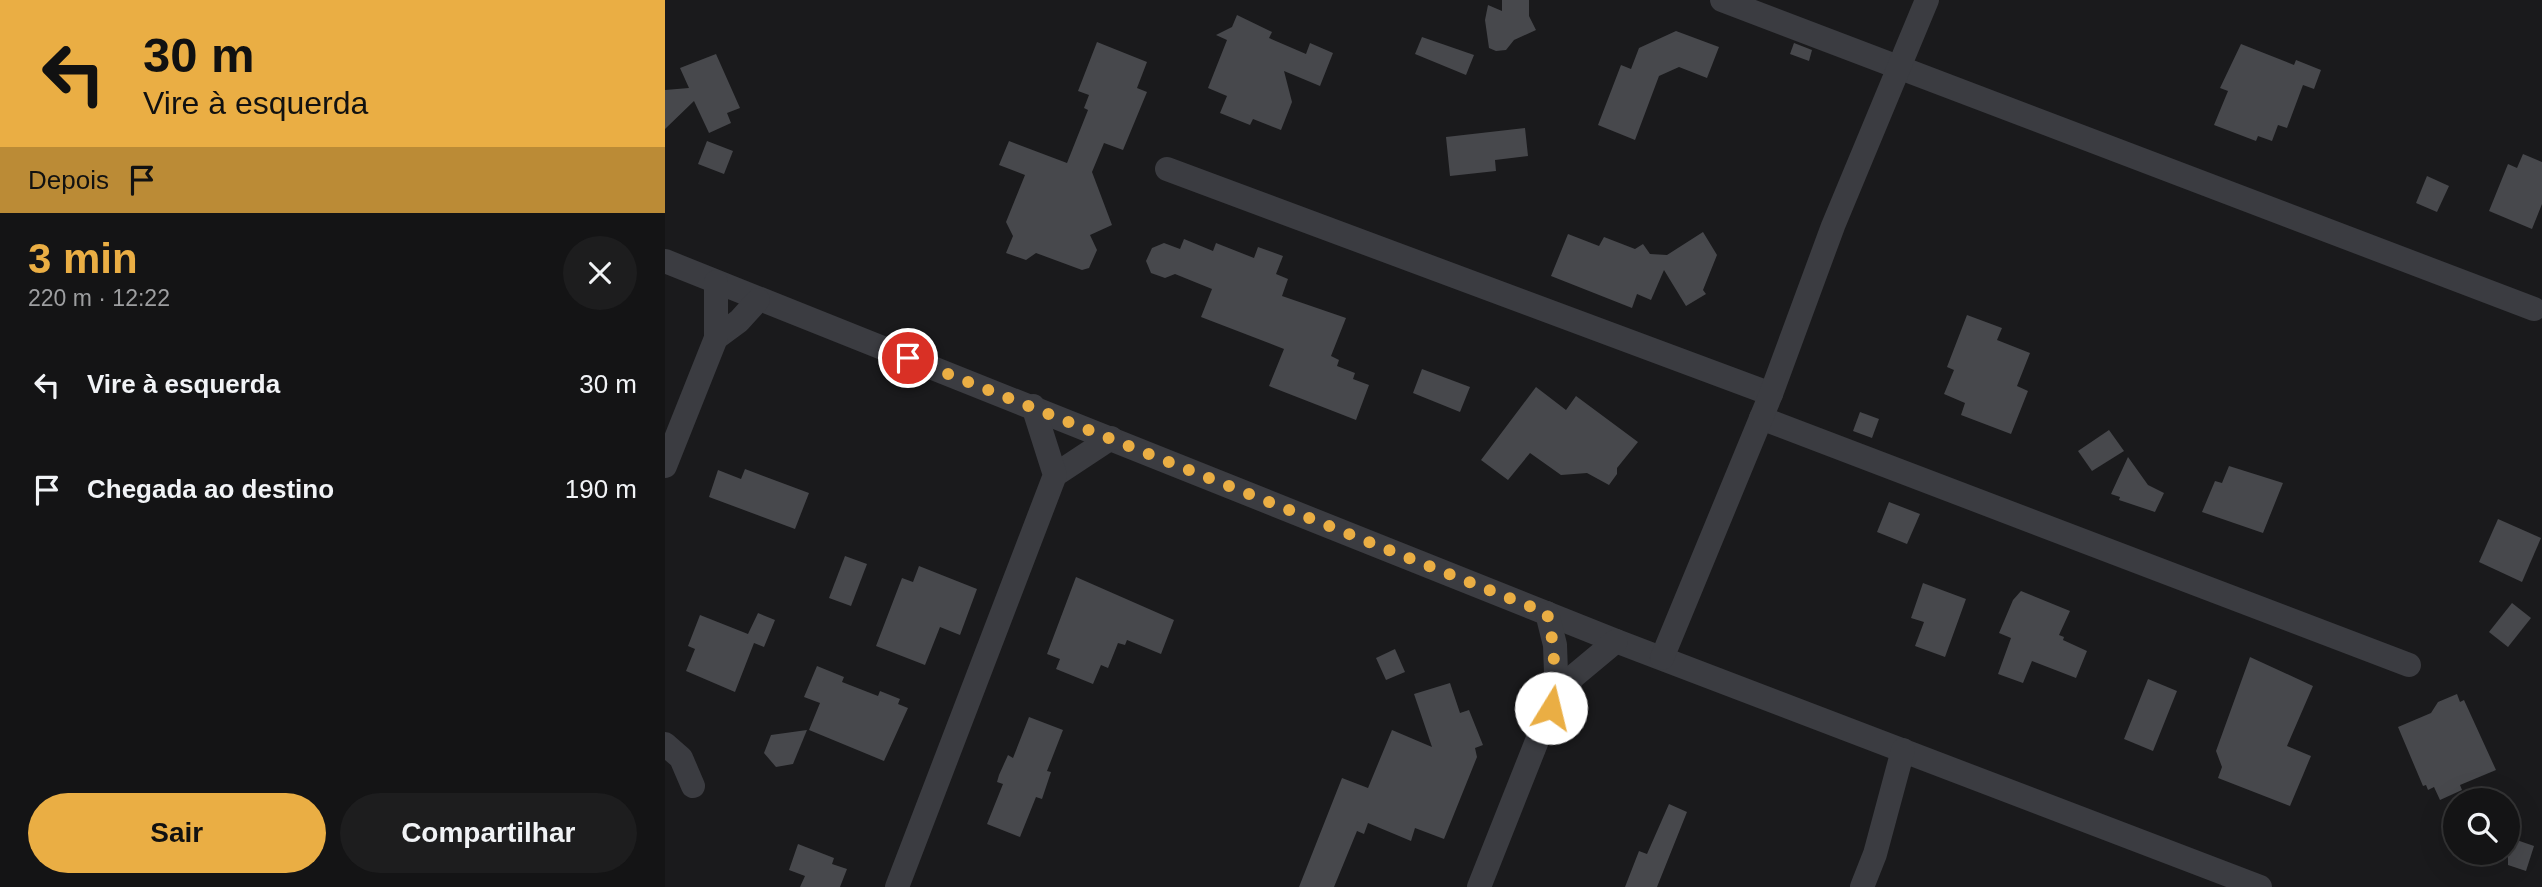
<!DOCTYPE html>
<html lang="pt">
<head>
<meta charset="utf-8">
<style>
	:root { --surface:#141415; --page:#1d1d1e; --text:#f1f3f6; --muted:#9d9ea0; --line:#333334; --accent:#eaae44 }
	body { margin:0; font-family:Helvetica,sans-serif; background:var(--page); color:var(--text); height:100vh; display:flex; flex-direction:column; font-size:26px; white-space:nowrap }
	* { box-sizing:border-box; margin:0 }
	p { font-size:23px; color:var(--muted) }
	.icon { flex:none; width:38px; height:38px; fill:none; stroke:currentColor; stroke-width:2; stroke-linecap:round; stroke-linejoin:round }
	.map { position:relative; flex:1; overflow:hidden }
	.side { display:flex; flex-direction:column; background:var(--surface); width:665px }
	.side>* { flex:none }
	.guide { background:#eaae44; color:#111; overflow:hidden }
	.buttons { position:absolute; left:1778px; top:788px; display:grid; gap:14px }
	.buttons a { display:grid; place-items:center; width:77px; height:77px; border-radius:50%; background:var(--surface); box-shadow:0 7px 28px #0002,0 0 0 2px var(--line); font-size:35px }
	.pin { position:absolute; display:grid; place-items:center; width:60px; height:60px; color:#fff; margin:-30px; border:4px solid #fff; border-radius:50%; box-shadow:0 2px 7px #0007 }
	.me { position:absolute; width:77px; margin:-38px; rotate:9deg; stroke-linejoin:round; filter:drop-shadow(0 0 5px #0008) }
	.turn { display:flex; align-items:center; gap:24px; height:147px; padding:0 28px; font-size:32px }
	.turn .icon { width:91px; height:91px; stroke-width:2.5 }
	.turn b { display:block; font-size:49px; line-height:60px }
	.then { display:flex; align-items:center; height:66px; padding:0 28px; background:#0003; gap:14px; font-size:26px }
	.round { display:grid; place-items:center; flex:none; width:74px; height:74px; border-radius:37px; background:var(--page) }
	.head { display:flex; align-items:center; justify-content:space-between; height:119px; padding:0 28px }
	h1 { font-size:42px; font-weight:700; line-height:52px; color:var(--accent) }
	.action { display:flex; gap:14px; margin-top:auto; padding:14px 28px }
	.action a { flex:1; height:80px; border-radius:42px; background:var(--accent); color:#111; font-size:28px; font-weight:700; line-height:80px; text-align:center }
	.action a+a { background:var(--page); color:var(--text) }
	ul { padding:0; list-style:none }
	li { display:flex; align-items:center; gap:21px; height:105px; padding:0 28px }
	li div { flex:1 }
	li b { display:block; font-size:26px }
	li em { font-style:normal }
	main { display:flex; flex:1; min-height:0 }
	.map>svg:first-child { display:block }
	.building { fill:#47484c }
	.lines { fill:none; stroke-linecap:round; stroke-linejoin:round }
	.minor { stroke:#3b3c41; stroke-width:24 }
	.route { stroke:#eaae44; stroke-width:12; stroke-dasharray:0 21.6 }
</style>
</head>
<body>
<main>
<section class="side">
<div class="guide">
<div class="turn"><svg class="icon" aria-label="left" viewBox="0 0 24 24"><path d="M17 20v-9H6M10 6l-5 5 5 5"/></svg><div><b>30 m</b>Vire à esquerda</div></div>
<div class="then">Depois<svg class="icon" aria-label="arrive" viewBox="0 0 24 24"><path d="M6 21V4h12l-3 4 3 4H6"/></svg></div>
</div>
<div class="head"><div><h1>3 min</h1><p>220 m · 12:22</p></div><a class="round"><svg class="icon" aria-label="close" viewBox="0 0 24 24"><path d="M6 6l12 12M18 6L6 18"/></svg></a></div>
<ul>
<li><svg class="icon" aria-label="left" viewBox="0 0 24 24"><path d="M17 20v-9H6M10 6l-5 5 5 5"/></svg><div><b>Vire à esquerda</b></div><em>30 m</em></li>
<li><svg class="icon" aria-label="arrive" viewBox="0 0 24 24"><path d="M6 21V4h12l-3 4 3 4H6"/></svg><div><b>Chegada ao destino</b></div><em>190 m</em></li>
</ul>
<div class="action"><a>Sair</a><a>Compartilhar</a></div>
</section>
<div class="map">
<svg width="1877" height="887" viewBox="0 0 1877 887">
	<rect width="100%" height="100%" fill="#1a1a1c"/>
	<g class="building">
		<polygon points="837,0 864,0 864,16 871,30 849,40 841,50 831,51 824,48 820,20 823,5 837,11"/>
		<polygon points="572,15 607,32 604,38 641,54 645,43 668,53 655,86 619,71 627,102 616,130 588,119 585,125 555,113 562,96 543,88 562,40 551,35 567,27"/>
		<polygon points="1011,31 1054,47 1042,78 1014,67 994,76 970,140 933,125 956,65 966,69 974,48"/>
		<polygon points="757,37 809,55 801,75 750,54"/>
		<polygon points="432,42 482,62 472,88 482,92 458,150 439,143 427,172 447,225 425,235 432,250 424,268 417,270 371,253 361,260 341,253 348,236 341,222 360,175 334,165 344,141 402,163 423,110 419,108 424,95 413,91"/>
		<polygon points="1129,43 1147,50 1144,61 1125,54"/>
		<polygon points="1576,44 1629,65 1631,60 1656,70 1649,89 1638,85 1622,128 1613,125 1607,141 1593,136 1591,141 1549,125 1563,91 1555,88"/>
		<polygon points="51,54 75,108 62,113 66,123 44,133 29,101 0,129 0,90 24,88 15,68"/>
		<polygon points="860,128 863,156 830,160 831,171 785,176 781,137"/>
		<polygon points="42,141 68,151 59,174 33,164"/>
		<polygon points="1858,154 1877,162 1877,204 1867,229 1824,211 1843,164 1852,168"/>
		<polygon points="1762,176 1784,186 1772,212 1751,203"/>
		<polygon points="1038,232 1052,255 1038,290 1041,294 1021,306 999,270 986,300 972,294 967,308 886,276 903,234 934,246 939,237 970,249 978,244 985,254 1002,255"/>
		<polygon points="519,239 548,251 551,243 589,258 593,247 618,256 611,274 623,279 617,296 681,318 666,356 674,360 672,366 690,373 688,379 704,385 691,420 604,386 619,349 536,317 547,289 510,274 500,278 486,273 481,261 487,248 499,243 515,249"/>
		<polygon points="1302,315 1337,328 1332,340 1365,353 1352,386 1363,391 1346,434 1296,415 1300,403 1279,394 1289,370 1282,367"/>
		<polygon points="757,369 805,387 795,412 748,393"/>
		<polygon points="871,387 901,410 911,396 973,442 952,468 952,474 944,485 922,473 896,475 865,453 843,480 816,460"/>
		<polygon points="1195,412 1214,419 1207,438 1188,431"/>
		<polygon points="1444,430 1459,451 1427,471 1413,451"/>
		<polygon points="1463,457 1483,485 1499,493 1490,512 1454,500 1455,497 1446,494"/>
		<polygon points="1564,466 1618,483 1598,533 1537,512 1550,481 1557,483"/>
		<polygon points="80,469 144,493 130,529 44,497 53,470 76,479"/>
		<polygon points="1224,502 1255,514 1242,544 1212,532"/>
		<polygon points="1833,519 1876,538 1857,582 1814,562"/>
		<polygon points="180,556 202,564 186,606 164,598"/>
		<polygon points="254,566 312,589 295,635 275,627 260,665 211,646 237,578 248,582"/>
		<polygon points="411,577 509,620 496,654 462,640 460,645 453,643 443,668 436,665 428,684 391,669 395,659 382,654"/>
		<polygon points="1258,583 1301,599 1280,657 1250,646 1259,622 1246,618"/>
		<polygon points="1356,591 1405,611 1394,635 1399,637 1398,640 1422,651 1411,678 1367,661 1358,683 1333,674 1346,638 1334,633 1348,600"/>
		<polygon points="1847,603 1866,618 1843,647 1824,632"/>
		<polygon points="93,613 110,620 99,647 89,643 70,692 21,671 30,649 23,646 35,615 83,634"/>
		<polygon points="730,649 740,672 721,680 711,658"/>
		<polygon points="1585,657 1648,686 1622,746 1646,756 1625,806 1553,778 1557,767 1551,751"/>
		<polygon points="152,666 179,677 177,682 213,696 215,691 235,699 233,704 243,708 219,761 144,730 155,703 139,697"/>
		<polygon points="1483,679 1512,691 1488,751 1459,739"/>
		<polygon points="785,683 795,713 804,710 818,745 810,748 812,757 779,839 750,828 746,841 703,823 699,834 692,831 669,887 634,887 677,778 703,788 727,730 767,747 749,694"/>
		<polygon points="1792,694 1795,702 1799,700 1831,770 1795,785 1797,790 1775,800 1769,787 1763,790 1761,785 1758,786 1733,727 1766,713 1773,702"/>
		<polygon points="364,717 398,730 382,771 386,772 377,799 371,797 355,837 322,824 338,784 332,782 334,775 343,755 348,758"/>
		<polygon points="142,730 128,764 111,767 99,753 106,735"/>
		<polygon points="1004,804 1022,812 992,887 960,887 974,851 982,854"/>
		<polygon points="1843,837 1869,846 1861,871 1843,865"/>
		<polygon points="133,844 169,858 167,864 182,869 175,887 135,887 140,876 124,870"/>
	</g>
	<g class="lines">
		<g class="minor">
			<polyline points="1057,0 1869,309"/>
			<polyline points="502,169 1106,394"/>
			<polyline points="0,261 951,641 1595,887"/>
			<polyline points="51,338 74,321 93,300"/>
			<polyline points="1096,418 1744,665"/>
			<polyline points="0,466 51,338 51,282"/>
			<polyline points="390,475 446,438"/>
			<polyline points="997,658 1106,394 1168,226 1262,0"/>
			<polyline points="888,705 909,676 951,641"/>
			<polyline points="0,744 16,758 28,786"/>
			<polyline points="232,887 390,475 368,406"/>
			<polyline points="814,887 885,708 891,673 890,645 882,613"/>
			<polyline points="1197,887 1210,854 1238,750"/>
		</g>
	</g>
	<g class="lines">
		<path class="route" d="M243 358 882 613C890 647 891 673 886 708"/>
	</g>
</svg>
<div class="buttons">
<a><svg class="icon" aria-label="search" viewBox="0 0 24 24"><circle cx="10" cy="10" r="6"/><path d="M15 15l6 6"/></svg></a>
</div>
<div class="pin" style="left:243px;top:358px;background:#d93025"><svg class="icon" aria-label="arrive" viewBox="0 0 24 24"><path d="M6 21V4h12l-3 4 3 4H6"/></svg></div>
<svg class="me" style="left:886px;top:708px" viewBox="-20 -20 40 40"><circle r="19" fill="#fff"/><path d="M0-13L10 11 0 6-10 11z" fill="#eaae44"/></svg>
</div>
</main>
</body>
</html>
